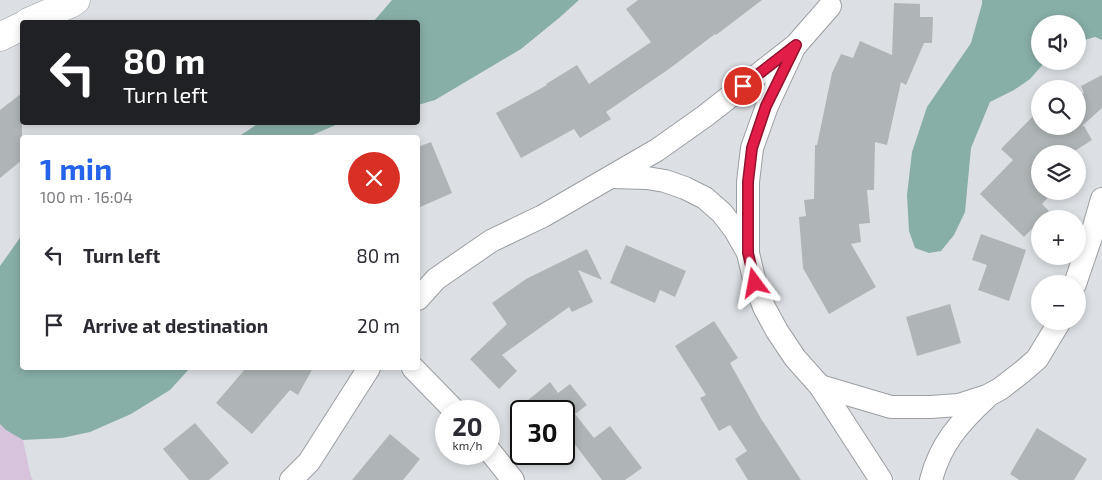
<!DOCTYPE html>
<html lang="en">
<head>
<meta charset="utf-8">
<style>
	:root { --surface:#fff; --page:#f2f2f3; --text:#2b2b33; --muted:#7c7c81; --accent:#2563eb }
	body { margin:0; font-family:"Exo 2",sans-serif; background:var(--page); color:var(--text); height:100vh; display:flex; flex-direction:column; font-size:19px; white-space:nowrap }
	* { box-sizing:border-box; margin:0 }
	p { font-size:16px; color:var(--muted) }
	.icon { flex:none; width:28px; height:28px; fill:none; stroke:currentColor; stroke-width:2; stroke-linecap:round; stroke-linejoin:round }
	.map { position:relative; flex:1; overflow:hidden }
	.panel { position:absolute; left:20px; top:135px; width:400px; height:235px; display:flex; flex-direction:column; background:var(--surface); border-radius:5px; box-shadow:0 2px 8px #0003 }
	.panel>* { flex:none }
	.hud { position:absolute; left:20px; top:20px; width:400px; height:105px; border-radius:5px; box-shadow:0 2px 8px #0003; background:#202124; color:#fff; overflow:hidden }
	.buttons { position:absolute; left:1031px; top:15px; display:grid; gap:10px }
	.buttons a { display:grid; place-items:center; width:55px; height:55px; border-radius:50%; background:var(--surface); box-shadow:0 2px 8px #0003; font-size:25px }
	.speed { position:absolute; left:435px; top:400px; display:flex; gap:10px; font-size:25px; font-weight:700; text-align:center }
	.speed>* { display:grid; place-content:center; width:65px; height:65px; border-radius:50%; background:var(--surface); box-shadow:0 2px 8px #0003; line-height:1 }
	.speed small { font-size:12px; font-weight:400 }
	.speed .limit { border:2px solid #111; border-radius:8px; background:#fff; color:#111 }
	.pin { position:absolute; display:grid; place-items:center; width:42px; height:42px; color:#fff; margin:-21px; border:2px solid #fff; border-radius:50%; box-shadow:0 1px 5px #0007 }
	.me { position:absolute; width:55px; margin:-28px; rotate:347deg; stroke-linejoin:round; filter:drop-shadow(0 0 4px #0008) }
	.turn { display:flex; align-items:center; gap:18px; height:105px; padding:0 20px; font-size:22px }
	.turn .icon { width:65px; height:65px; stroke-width:2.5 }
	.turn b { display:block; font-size:35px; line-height:42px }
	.round { display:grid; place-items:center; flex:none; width:52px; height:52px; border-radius:26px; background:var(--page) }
	.overview { display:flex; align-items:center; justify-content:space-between; height:85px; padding:0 20px }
	h1 { font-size:30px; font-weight:700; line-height:38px; color:var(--accent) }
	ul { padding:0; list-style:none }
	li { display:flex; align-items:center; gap:15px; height:70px; padding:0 20px }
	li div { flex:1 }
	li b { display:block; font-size:19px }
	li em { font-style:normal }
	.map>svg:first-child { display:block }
	.green { fill:#d7c4dc }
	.water { fill:#88aea8 }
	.building { fill:#afb5b6 }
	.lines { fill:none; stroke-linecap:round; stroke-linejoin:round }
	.street-casing { stroke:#9b9ea2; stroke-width:24 }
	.secondary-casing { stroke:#9b9ea2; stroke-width:29 }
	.street { stroke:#fff; stroke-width:22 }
	.secondary { stroke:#fff; stroke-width:28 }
	.route-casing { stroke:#92132f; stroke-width:12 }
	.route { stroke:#e11d48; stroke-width:9 }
</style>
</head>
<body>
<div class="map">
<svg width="1102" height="480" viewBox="0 0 1102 480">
	<rect width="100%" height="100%" fill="#dce0e4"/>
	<polygon class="green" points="0,424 6,430 23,440 31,477 33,480 0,480"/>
	<g class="water">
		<polygon points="392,0 579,0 559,18 521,49 435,100 418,105 418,22 373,22"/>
		<polygon points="982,0 1102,0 1102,40 1095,37 1078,42 1078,24 1040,24 1040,61 1046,61 1030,79 1014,90 990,102 971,148 965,212 954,235 941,251 929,253 915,248 909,231 907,195 912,152 927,107 971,43 982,4"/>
		<polygon points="259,123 259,122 340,123 308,137 238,137"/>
		<polygon points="22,235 22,368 190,368 170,390 131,414 90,432 62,438 23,440 6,430 0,424 0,266"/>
	</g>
	<g class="building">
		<polygon points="638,0 762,0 716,35 715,34 669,69 606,112 611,119 580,138 574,129 521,158 496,113 547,85 546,84 577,65 589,84 651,42 626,9"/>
		<polygon points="894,3 920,4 920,17 933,17 932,43 924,43 906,85 901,82 887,145 875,142 874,190 867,190 870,223 859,224 861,242 851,244 876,287 829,314 803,268 799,217 806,216 804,200 814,199 815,145 817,145 832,73 841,54 853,58 860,41 892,55"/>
		<polygon points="1102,75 1102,108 1082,126 1084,126 1092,140 1070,154 1040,154 1040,191 1054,191 1042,204 1049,211 1024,237 980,194 1013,160 1001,149 1040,109 1040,126 1078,126 1078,96 1084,93 1081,86"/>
		<polygon points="22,93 22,160 0,178 0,110"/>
		<polygon points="431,142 452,193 418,208 418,147"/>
		<polygon points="981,234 1026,250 1009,301 978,290 987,265 972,260"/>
		<polygon points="626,245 686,271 675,297 660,290 655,303 610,283"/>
		<polygon points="587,249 602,280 578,270 593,302 572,312 569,307 502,355 517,371 499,389 470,359 507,324 492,303 526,279"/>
		<polygon points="950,304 961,343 917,356 906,317"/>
		<polygon points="714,321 738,358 730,363 760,417 801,480 748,480 735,459 747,451 730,425 719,431 700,398 706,395 675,346"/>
		<polygon points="246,368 313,368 298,395 290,390 252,434 216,403"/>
		<polygon points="550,382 558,393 570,384 587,405 575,414 594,438 610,426 642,468 625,480 602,480 564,430 564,411 535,411 527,401"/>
		<polygon points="195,423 229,463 209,480 189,480 163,449"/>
		<polygon points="1037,428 1087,459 1074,480 1019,480 1010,474"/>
		<polygon points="390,434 420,459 403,480 352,480"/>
	</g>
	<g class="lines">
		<defs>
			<g id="street">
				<polyline points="612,177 647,178 665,181 685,188 705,198 722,213 735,230 748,253 755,283 764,307 777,331 795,358 820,386 881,480"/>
				<polyline points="748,250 748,182 752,148 767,106 793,50"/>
				<polyline points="1075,284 1091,237 1102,199"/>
				<polyline points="418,299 436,279 491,241 543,216 657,150 705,116 796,45 830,6"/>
				<polyline points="413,368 455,411"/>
				<polyline points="820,386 891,407 930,407 959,405 987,396 1000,389 1022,372 1037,359 1060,321"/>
				<polyline points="489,450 513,480"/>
				<polyline points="291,480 309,462 369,368"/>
				<path d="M931 480C940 445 959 423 985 399"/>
			</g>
			<g id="secondary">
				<polyline points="28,22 70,4 76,0"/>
				<polyline points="0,37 22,26"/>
			</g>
		</defs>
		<use href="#street" class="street-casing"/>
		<use href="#secondary" class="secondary-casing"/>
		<use href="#street" class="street"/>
		<use href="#secondary" class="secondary"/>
	</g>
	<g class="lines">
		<defs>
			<polyline id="route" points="743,86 796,45 766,106 752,148 748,182 748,253 755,283"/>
		</defs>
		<use href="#route" class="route-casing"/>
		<use href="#route" class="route"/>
	</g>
</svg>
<div class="buttons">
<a><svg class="icon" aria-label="sound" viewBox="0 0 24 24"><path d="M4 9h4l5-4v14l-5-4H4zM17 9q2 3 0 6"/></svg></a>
<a><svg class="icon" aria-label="search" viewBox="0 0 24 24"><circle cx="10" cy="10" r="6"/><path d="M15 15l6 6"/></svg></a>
<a><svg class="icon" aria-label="layers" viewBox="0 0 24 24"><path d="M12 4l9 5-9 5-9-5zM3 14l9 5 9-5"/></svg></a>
<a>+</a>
<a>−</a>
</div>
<div class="speed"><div>20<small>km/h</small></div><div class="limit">30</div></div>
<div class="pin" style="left:743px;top:86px;background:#d93025"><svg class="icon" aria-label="arrive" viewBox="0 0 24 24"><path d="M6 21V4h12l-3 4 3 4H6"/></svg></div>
<svg class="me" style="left:755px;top:283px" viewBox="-20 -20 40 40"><path d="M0-17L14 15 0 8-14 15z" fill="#e11d48" stroke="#fff" stroke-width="4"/></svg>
<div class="hud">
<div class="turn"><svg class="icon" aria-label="left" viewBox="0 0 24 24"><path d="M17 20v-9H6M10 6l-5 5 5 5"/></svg><div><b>80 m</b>Turn left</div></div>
</div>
<section class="panel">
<div class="overview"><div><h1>1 min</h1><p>100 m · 16:04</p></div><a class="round" style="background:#d93025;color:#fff"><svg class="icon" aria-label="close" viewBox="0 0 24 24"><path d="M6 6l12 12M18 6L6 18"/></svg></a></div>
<ul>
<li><svg class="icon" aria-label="left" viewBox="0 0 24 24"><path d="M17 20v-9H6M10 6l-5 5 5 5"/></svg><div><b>Turn left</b></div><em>80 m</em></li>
<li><svg class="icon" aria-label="arrive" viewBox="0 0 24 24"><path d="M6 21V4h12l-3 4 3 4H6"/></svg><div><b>Arrive at destination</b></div><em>20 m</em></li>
</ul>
</section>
</div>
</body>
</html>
